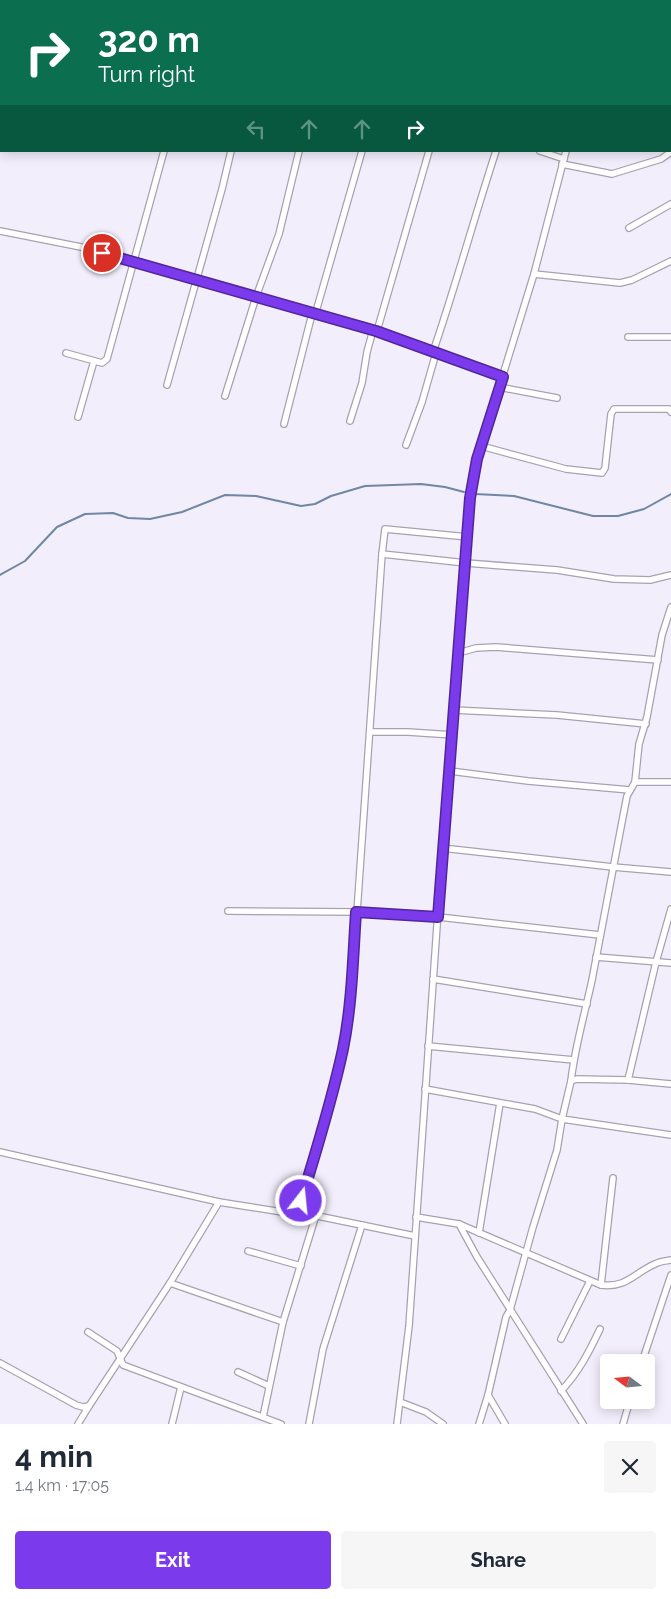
<!DOCTYPE html>
<html lang="en">
<head>
<meta charset="utf-8">
<style>
	:root { --surface:#fff; --page:#f6f6f7; --text:#1f2937; --muted:#747a83; --accent:#7c3aed }
	body { margin:0; font-family:Raleway,sans-serif; background:var(--page); color:var(--text); height:100vh; display:flex; flex-direction:column; font-size:19px; white-space:nowrap }
	* { box-sizing:border-box; margin:0 }
	p { font-size:16px; color:var(--muted) }
	.icon { flex:none; width:28px; height:28px; fill:none; stroke:currentColor; stroke-width:2; stroke-linecap:round; stroke-linejoin:round }
	.map { position:relative; height:1424px; overflow:hidden }
	.sheet { display:flex; flex-direction:column; background:var(--surface); flex:1 }
	.sheet>* { flex:none }
	.banner { position:absolute; left:0px; top:0px; width:671px; height:152px; box-shadow:0 2px 12px #0003; background:#0b6e4f; color:#fff; overflow:hidden }
	.needle { width:32px; rotate:286deg }
	.tools { position:absolute; left:600px; top:1354px; display:grid; gap:10px }
	.tools a { display:grid; place-items:center; width:55px; height:55px; border-radius:5px; background:var(--surface); box-shadow:0 2px 12px #0003; font-size:25px }
	.pin { position:absolute; display:grid; place-items:center; width:42px; height:42px; color:#fff; margin:-21px; border:2px solid #fff; border-radius:50%; box-shadow:0 1px 5px #0007 }
	.me { position:absolute; width:55px; margin:-28px; rotate:16deg; stroke-linejoin:round; filter:drop-shadow(0 0 4px #0008) }
	.turn { display:flex; align-items:center; gap:18px; height:105px; padding:0 15px; font-size:22px }
	.turn .icon { width:65px; height:65px; stroke-width:2.5 }
	.turn b { display:block; font-size:35px; line-height:42px }
	.lanes { display:flex; align-items:center; height:48px; padding:0 15px; background:#0003; justify-content:center; gap:25px; direction:ltr }
	.lanes .off { opacity:.35 }
	.round { display:grid; place-items:center; flex:none; width:52px; height:52px; border-radius:5px; background:var(--page) }
	.overview { display:flex; align-items:center; justify-content:space-between; height:85px; padding:0 15px }
	h1 { font-size:30px; font-weight:700; line-height:38px }
	.cta { display:flex; gap:10px; margin-top:auto; padding:10px 15px }
	.cta a { flex:1; height:58px; border-radius:5px; background:var(--accent); color:#fff; font-size:20px; font-weight:700; line-height:58px; text-align:center }
	.cta a+a { background:var(--page); color:var(--text) }
	.map>svg:first-child { display:block }
	.lines { fill:none; stroke-linecap:round; stroke-linejoin:round }
	.stream { stroke:#6f87a3; stroke-width:2 }
	.street-casing { stroke:#a7a1b1; stroke-width:8 }
	.street { stroke:#fff; stroke-width:5.5 }
	.route-casing { stroke:#51269a; stroke-width:12 }
	.route { stroke:#7c3aed; stroke-width:9 }
</style>
</head>
<body>
<div class="map">
<svg width="671" height="1424" viewBox="0 0 671 1424">
	<rect width="100%" height="100%" fill="#f3eefc"/>
	<g class="lines">
		<g class="stream">
			<polyline points="475,494 514,496 593,516 618,516 644,509 671,494"/>
			<polyline points="0,575 25,561 57,527 85,514 113,513 128,518 150,519 182,512 225,495 256,496 301,506 315,504 331,496 365,486 421,484 445,487 464,492"/>
		</g>
		<defs>
			<g id="street">
				<polyline points="76,1 169,1"/>
				<polyline points="207,1 208,0"/>
				<polyline points="275,1 275,0"/>
				<polyline points="341,1 341,0"/>
				<polyline points="407,1 408,0"/>
				<polyline points="472,1 472,0"/>
				<polyline points="538,1 538,0"/>
				<polyline points="606,1 606,0"/>
				<polyline points="0,62 1,63"/>
				<polyline points="670,87 671,87"/>
				<polyline points="540,151 564,159"/>
				<polyline points="562,164 612,174 661,159 671,152"/>
				<polyline points="629,228 671,204"/>
				<polyline points="0,231 86,248 377,331 503,377"/>
				<polyline points="534,274 620,283 632,280 671,261"/>
				<polyline points="315,315 362,151"/>
				<polyline points="377,331 429,151"/>
				<polyline points="628,337 671,337"/>
				<path d="M433 352C456 285 474 218 496 151"/>
				<polyline points="66,353 102,363 107,359 164,151"/>
				<polyline points="167,385 222,189 231,151"/>
				<polyline points="499,387 557,398"/>
				<polyline points="225,396 256,297 279,234 299,151"/>
				<polyline points="78,417 94,361"/>
				<polyline points="350,421 362,383 367,352 373,330"/>
				<polyline points="284,424 312,314"/>
				<polyline points="406,445 422,402 436,353"/>
				<polyline points="481,446 566,469 602,473 605,468 611,414 614,409 669,409 671,412"/>
				<polyline points="382,554 385,529 468,537"/>
				<polyline points="458,653 476,648 496,647 658,660"/>
				<polyline points="453,710 557,715 646,724"/>
				<polyline points="370,732 408,732 453,735"/>
				<polyline points="450,771 528,781 630,790"/>
				<polyline points="635,782 671,782"/>
				<polyline points="442,848 613,867 671,872"/>
				<polyline points="228,911 357,912 421,915 600,935"/>
				<polyline points="596,957 671,963"/>
				<polyline points="433,979 587,1004"/>
				<polyline points="428,1046 574,1060"/>
				<polyline points="628,1080 656,962 671,909"/>
				<path d="M571 1081C575 1046 585 1013 592 980 604 918 615 857 627 796L635 782 639 744 647 717 662 635 671 607"/>
				<polyline points="425,1089 535,1109 562,1119 571,1081 577,1079 628,1080 671,1084"/>
				<polyline points="0,1152 219,1202 301,1215"/>
				<path d="M416 1217 459 1224 601 1285C627 1288 634 1273 655 1264 660 1261 666 1261 671 1260"/>
				<polyline points="459,1224 477,1257 583,1424"/>
				<polyline points="479,1233 500,1103"/>
				<polyline points="415,1236 308,1214 301,1215 300,1206 333,1091 343,1050 348,1010 357,912 382,554 466,563 557,570 614,579 650,580 671,575"/>
				<polyline points="248,1251 301,1266"/>
				<polyline points="170,1283 283,1322"/>
				<polyline points="601,1285 613,1178"/>
				<polyline points="88,1332 117,1351 123,1365 281,1424"/>
				<polyline points="561,1339 590,1281"/>
				<polyline points="642,1362 671,1275"/>
				<polyline points="0,1363 76,1405 83,1407 89,1406 170,1283 219,1202"/>
				<polyline points="238,1372 269,1386"/>
				<path d="M561 1391C579 1372 589 1352 600 1329"/>
				<polyline points="488,1395 505,1424"/>
				<polyline points="400,1402 426,1412 443,1424"/>
				<polyline points="263,1417 283,1322 316,1215"/>
				<polyline points="78,1424 89,1406"/>
				<polyline points="172,1424 181,1387"/>
				<polyline points="309,1424 323,1349 362,1225"/>
				<polyline points="397,1424 409,1326 442,854 450,771 470,498 477,459 534,274 566,151"/>
				<polyline points="479,1424 488,1395 506,1317 510,1310 533,1227 557,1150 562,1119 671,1135"/>
				<polyline points="623,1424 630,1400"/>
			</g>
		</defs>
		<use href="#street" class="street-casing"/>
		<use href="#street" class="street"/>
	</g>
	<g class="lines">
		<defs>
			<path id="route" d="M102 253 376 331 503 377 477 459 470 498 438 917 356 912C353 957 352 1005 343 1049 332 1101 316 1151 301 1201"/>
		</defs>
		<use href="#route" class="route-casing"/>
		<use href="#route" class="route"/>
	</g>
</svg>
<div class="tools">
<a><svg class="needle" viewBox="-14 -14 28 28"><path d="M0-13l5 13h-10z" fill="#e53935"/><path d="M0 13l5-13h-10z" fill="#747a83"/></svg></a>
</div>
<div class="pin" style="left:102px;top:253px;background:#d93025"><svg class="icon" aria-label="arrive" viewBox="0 0 24 24"><path d="M6 21V4h12l-3 4 3 4H6"/></svg></div>
<svg class="me" style="left:301px;top:1201px" viewBox="-20 -20 40 40"><circle r="17" fill="#7c3aed" stroke="#fff" stroke-width="3"/><path d="M0-11L8 9 0 5-8 9z" fill="#fff"/></svg>
<div class="banner">
<div class="turn"><svg class="icon" aria-label="right" viewBox="0 0 24 24"><path d="M7 20v-9h11M14 6l5 5-5 5"/></svg><div><b>320 m</b>Turn right</div></div>
<div class="lanes"><svg class="icon off" aria-label="left" viewBox="0 0 24 24"><path d="M17 20v-9H6M10 6l-5 5 5 5"/></svg><svg class="icon off" aria-label="ahead" viewBox="0 0 24 24"><path d="M12 20V5M6 11l6-6 6 6"/></svg><svg class="icon off" aria-label="ahead" viewBox="0 0 24 24"><path d="M12 20V5M6 11l6-6 6 6"/></svg><svg class="icon" aria-label="right" viewBox="0 0 24 24"><path d="M7 20v-9h11M14 6l5 5-5 5"/></svg></div>
</div>
</div>
<section class="sheet">
<div class="overview"><div><h1>4 min</h1><p>1.4 km · 17:05</p></div><a class="round"><svg class="icon" aria-label="close" viewBox="0 0 24 24"><path d="M6 6l12 12M18 6L6 18"/></svg></a></div>
<div class="cta"><a>Exit</a><a>Share</a></div>
</section>
</body>
</html>
